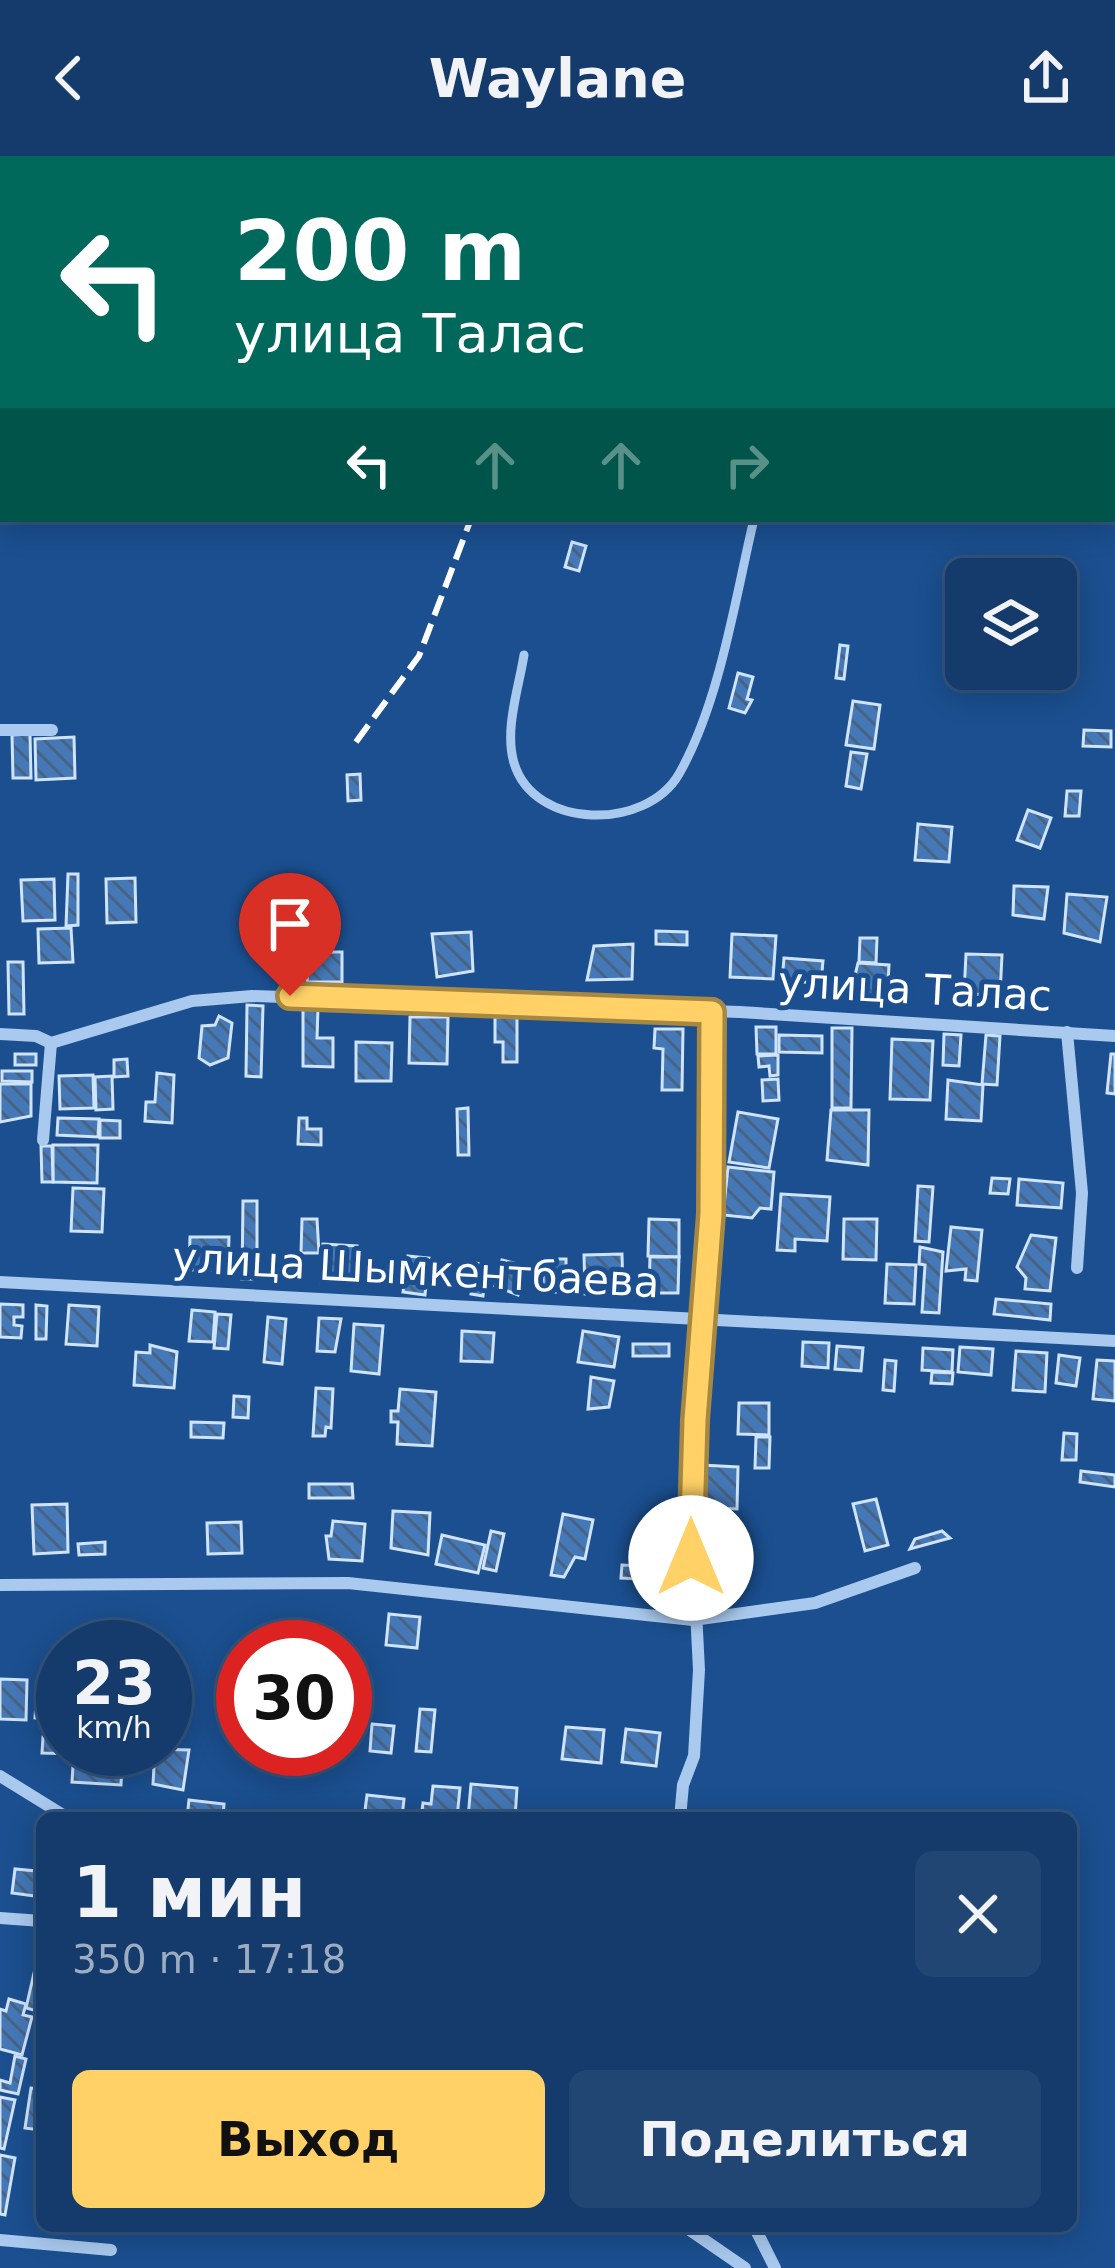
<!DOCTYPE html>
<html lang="ru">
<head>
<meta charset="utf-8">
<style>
	:root { --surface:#143b6b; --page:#214673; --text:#f1f3f6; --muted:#9dadc1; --line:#33557e; --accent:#ffd166 }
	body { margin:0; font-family:"DejaVu Sans",sans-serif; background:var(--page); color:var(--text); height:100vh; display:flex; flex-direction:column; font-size:45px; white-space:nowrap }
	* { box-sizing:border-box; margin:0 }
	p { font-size:39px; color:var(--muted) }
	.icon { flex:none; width:66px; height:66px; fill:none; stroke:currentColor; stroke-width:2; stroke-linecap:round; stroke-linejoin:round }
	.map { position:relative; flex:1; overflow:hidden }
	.sheet { position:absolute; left:36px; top:1656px; width:1041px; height:420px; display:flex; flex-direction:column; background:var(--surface); border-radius:18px; box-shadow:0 6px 30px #0003,0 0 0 3px var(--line) }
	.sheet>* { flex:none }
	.guide { position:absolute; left:0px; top:0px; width:1116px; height:366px; box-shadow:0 6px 30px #0003,0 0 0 3px var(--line); background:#00695c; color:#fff; overflow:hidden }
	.tools { position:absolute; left:945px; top:402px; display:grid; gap:24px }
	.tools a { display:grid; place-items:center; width:132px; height:132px; border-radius:18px; background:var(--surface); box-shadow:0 6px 30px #0003,0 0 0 3px var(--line); font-size:60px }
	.speed { position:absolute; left:36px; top:1464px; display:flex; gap:24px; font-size:60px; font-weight:700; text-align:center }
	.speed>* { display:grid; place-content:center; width:156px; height:156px; border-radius:50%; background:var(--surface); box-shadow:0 6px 30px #0003,0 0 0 3px var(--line); line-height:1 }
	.speed small { font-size:30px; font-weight:400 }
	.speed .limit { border:18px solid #d22; background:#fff; color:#111 }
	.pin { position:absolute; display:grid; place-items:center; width:102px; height:102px; color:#fff; margin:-123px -51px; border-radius:50% 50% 50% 0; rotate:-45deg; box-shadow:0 0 12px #0007 }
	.pin .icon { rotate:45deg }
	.me { position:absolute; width:132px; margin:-66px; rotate:0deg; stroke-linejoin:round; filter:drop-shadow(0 0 9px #0008) }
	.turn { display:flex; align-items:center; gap:42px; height:252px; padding:0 36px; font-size:54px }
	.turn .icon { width:156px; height:156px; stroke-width:2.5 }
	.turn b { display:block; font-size:84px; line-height:102px }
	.lanes { display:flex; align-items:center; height:114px; padding:0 36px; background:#0003; justify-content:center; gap:60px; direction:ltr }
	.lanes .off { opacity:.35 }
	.round { display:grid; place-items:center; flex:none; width:126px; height:126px; border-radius:18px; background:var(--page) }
	.overview { display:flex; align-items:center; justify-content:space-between; height:204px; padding:0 36px }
	h1 { font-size:72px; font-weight:700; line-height:90px }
	.action { display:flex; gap:24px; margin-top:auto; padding:24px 36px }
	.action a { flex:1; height:138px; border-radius:18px; background:var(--accent); color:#111; font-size:48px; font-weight:700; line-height:138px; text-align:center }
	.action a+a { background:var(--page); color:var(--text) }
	header { display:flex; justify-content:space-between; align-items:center; height:156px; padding:0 36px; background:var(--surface); font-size:54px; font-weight:700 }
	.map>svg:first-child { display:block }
	.building { fill:url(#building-back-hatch); stroke:#cfe3fa; stroke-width:3 }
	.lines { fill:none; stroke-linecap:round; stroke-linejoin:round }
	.lane { stroke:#a9c9ee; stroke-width:9 }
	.street { stroke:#a9c9ee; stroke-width:12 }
	.rail { stroke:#fff; stroke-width:6; stroke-dasharray:21 9; stroke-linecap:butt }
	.route-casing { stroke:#a68842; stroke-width:30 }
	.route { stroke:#ffd166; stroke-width:21 }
	.labels { text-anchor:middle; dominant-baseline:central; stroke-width:10; stroke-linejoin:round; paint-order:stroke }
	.street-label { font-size:42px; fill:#fff; stroke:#1b4f8f }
</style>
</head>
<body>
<header><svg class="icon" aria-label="back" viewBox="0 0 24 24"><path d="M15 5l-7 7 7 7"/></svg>Waylane<svg class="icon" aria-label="share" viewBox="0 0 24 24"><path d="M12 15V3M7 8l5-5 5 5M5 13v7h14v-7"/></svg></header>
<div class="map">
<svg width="1115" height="2112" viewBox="0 0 1115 2112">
	<defs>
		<pattern id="building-back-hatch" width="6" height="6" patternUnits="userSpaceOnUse" patternTransform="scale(3)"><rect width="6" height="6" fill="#4478b7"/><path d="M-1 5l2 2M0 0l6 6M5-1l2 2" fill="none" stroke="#486282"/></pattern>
	</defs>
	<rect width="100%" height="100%" fill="#1b4f8f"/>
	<g class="building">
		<polygon points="572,386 586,390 579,415 565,411"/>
		<polygon points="840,489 848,490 844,523 836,522"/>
		<polygon points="738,517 753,521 747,543 752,544 745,557 729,552"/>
		<polygon points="853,545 880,549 874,593 846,589"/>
		<polygon points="1084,574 1111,575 1111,591 1083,590"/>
		<polygon points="30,578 31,622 13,622 12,579"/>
		<polygon points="74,581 75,622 36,624 35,583"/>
		<polygon points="851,596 867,598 861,633 846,630"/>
		<polygon points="360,618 361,644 348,645 347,619"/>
		<polygon points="1067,635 1081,635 1079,660 1065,660"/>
		<polygon points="1028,654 1051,662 1040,692 1017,684"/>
		<polygon points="918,668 952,671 949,706 915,704"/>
		<polygon points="68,718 78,718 78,769 66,770"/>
		<polygon points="135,722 136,766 107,767 106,723"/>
		<polygon points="54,723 55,764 23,765 21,724"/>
		<polygon points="1014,730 1048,731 1044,763 1013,759"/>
		<polygon points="1067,738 1107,741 1100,786 1064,777"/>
		<polygon points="71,772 73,806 39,807 38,773"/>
		<polygon points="656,775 687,776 687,789 656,788"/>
		<polygon points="471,776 473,815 437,821 432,778"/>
		<polygon points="732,778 776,780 773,823 730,821"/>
		<polygon points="860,782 877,782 876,807 859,806"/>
		<polygon points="633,788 632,823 587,824 594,790"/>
		<polygon points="310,796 342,796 342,826 307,826"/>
		<polygon points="966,798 1002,799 1000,839 964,838"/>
		<polygon points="784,802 823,805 821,827 782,825"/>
		<polygon points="8,806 23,806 24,858 9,858"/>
		<polygon points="858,807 889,809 887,847 849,844"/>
		<polygon points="247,849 263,850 261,921 246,920"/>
		<polygon points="303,852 318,852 317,882 333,882 333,911 303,910"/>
		<polygon points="219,860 232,867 228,902 210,909 199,902 202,870 215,869"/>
		<polygon points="410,861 448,861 447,908 409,907"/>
		<polygon points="495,861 517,861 517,906 503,906 503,886 495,886"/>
		<polygon points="756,871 776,871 776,898 757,898"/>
		<polygon points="832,872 852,872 851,952 832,952"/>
		<polygon points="655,873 683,873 682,934 662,934 663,893 654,892"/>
		<polygon points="944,878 961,879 959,910 943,909"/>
		<polygon points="779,879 822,880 822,897 779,896"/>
		<polygon points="986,879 1000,880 997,929 982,928"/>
		<polygon points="892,883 933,885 930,944 890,943"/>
		<polygon points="356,886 392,887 391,925 356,925"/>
		<rect x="15" y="898" width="21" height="11"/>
		<polygon points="1111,898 1115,898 1115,938 1107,937"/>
		<polygon points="778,899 778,919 770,920 769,910 759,911 758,900"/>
		<polygon points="127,903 128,920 114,921 114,904"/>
		<polygon points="2,915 32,915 32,926 2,925"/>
		<polygon points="157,917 174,919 172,967 145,965 146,946 155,946"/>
		<polygon points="93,919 94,952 60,953 59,920"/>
		<polygon points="112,920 113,953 96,954 95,921"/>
		<polygon points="778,923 779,944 763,945 762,924"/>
		<polygon points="948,924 983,929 981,965 946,963"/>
		<polygon points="0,928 31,928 31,960 0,966"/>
		<polygon points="468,952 469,999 458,999 457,953"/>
		<polygon points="831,954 869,954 868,1009 827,1004"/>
		<polygon points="738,956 778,963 769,1012 729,1006"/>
		<polygon points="58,962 99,963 98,981 57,979"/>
		<polygon points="299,962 307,962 307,973 321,973 321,989 298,988"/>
		<polygon points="100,964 120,965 120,982 100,982"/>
		<polygon points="53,989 98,989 97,1027 53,1026"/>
		<polygon points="41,990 52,990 53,1026 42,1026"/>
		<polygon points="728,1011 774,1016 771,1053 760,1052 752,1062 723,1059"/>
		<polygon points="992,1022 1010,1023 1008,1038 990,1037"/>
		<polygon points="1019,1023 1063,1027 1061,1052 1017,1049"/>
		<polygon points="918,1030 933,1031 929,1086 915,1085"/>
		<polygon points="73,1032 104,1033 102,1076 71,1075"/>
		<polygon points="781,1038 830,1041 827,1085 795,1083 795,1095 777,1094"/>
		<polygon points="243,1045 257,1045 257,1123 242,1123"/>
		<polygon points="302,1063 317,1063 319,1097 301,1097"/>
		<polygon points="649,1063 679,1064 679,1101 648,1100"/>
		<polygon points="844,1063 877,1063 876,1104 843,1103"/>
		<polygon points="951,1071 982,1074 977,1125 965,1124 966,1113 946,1115"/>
		<polygon points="1031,1079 1056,1082 1050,1135 1025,1133 1026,1122 1017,1111"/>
		<polygon points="190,1081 229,1081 228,1114 189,1114"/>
		<polygon points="323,1088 357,1090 354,1128 321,1126"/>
		<polygon points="920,1091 943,1096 939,1157 922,1156 925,1109 919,1108"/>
		<polygon points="622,1098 623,1137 585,1138 584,1099"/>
		<polygon points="408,1100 429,1102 425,1139 403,1136"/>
		<polygon points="650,1101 679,1101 678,1137 649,1137"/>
		<rect x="543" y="1103" width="23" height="33"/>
		<polygon points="502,1104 526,1110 518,1139 495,1130"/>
		<polygon points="475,1107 487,1109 483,1140 471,1138"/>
		<polygon points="887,1108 916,1109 914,1148 885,1147"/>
		<polygon points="996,1143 1051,1148 1050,1164 994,1158"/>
		<polygon points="0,1148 23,1149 23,1161 14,1161 14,1169 22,1170 21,1182 0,1181"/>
		<polygon points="36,1149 47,1150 46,1183 36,1183"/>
		<polygon points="69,1149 99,1151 97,1190 66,1188"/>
		<polygon points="192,1154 215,1156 213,1186 189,1185"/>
		<polygon points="217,1158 231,1159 228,1193 214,1192"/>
		<polygon points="268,1161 286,1163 282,1208 264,1206"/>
		<polygon points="319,1162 341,1163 335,1196 317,1195"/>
		<polygon points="354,1168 383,1170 379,1218 351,1215"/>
		<polygon points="462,1175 494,1177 492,1206 461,1205"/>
		<polygon points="583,1175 619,1181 614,1211 578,1206"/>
		<polygon points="803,1186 829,1187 828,1212 802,1210"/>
		<rect x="633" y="1188" width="36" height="12"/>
		<polygon points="150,1189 177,1196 174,1232 134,1229 136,1196 150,1197"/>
		<polygon points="837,1190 863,1192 861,1215 835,1213"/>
		<polygon points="960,1191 993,1193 991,1219 958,1216"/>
		<polygon points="923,1192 953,1194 952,1216 922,1214"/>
		<polygon points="1016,1195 1047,1197 1045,1236 1013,1234"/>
		<polygon points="1059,1199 1080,1202 1076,1230 1056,1227"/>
		<polygon points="885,1204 896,1205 894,1235 883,1234"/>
		<polygon points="1097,1204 1115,1205 1115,1245 1093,1243"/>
		<polygon points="932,1216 953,1217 952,1228 931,1227"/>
		<polygon points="591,1221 614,1225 609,1251 588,1253"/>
		<polygon points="316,1232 333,1233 331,1272 326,1271 325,1280 313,1280"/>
		<polygon points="400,1233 436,1236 432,1290 397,1288 398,1266 391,1266 391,1255 398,1255"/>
		<polygon points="234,1240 249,1241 248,1262 233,1261"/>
		<polygon points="739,1247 769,1247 769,1279 738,1278"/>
		<polygon points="191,1266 224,1267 223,1282 191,1281"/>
		<polygon points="1064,1277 1077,1278 1076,1304 1062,1304"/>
		<polygon points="756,1281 770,1281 769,1312 755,1312"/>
		<polygon points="701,1309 738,1311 737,1353 699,1351"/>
		<polygon points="1081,1315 1115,1319 1115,1331 1080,1326"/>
		<polygon points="309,1328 352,1328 353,1342 309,1342"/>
		<polygon points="876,1343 888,1389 865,1395 853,1348"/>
		<polygon points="67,1348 68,1396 34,1398 32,1349"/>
		<polygon points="393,1355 430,1357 428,1399 391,1392"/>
		<polygon points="563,1358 593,1364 585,1403 575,1401 564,1421 551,1419"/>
		<polygon points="333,1365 365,1368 362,1405 329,1403 326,1380 331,1380"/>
		<polygon points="241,1366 242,1397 208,1398 207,1367"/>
		<polygon points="491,1375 504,1378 496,1415 483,1412"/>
		<polygon points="942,1375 950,1382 910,1393 915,1383"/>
		<polygon points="442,1379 485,1389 478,1417 436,1408"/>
		<polygon points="105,1386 105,1398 79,1399 78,1388"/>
		<polygon points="622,1409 659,1411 658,1424 621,1422"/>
		<polygon points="389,1458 420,1461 417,1492 386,1489"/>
		<polygon points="49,1522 62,1523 63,1566 35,1562 37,1530 49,1529"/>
		<polygon points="0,1523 27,1524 26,1564 0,1563"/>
		<polygon points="420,1553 435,1554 431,1596 416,1595"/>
		<polygon points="372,1568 394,1570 391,1597 370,1595"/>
		<polygon points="566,1571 604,1574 601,1607 562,1603"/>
		<polygon points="626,1573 660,1577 656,1610 622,1606"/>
		<polygon points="43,1581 63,1581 63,1593 73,1593 73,1598 42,1597"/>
		<polygon points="74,1593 123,1593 121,1629 72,1626"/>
		<polygon points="155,1593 189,1594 183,1634 153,1628"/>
		<polygon points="471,1628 517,1632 515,1662 468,1662"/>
		<polygon points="433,1630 460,1632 457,1662 421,1662 423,1647 431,1648"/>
		<polygon points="367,1639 404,1643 402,1662 364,1662"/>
		<polygon points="189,1644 224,1648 223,1662 187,1662"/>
		<polygon points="38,1700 42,1741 12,1737 15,1713 37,1715"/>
		<polygon points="40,1791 42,1835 37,1855 26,1852"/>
		<polygon points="9,1843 26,1848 23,1859 32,1861 22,1899 0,1893 0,1853 6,1855"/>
		<polygon points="15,1900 26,1903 18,1938 0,1934 0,1924 10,1927"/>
		<polygon points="31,1932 42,1933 40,1974 25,1972"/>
		<polygon points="0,1941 15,1944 4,1993 0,1992"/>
		<polygon points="0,1999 15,2002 5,2059 0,2058"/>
	</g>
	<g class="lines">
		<g class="lane">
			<polyline points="341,0 345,3"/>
			<polyline points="327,3 327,0"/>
			<path d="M524 499C519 531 504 574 514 607 534 674 646 675 679 618 720 546 735 443 754 363"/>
		</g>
		<g class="street">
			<polyline points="6,3 6,0"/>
			<polyline points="252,3 253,0"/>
			<polyline points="835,3 836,0"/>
			<polyline points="0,574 52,574"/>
			<polyline points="1067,876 1082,1037 1077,1112"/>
			<polyline points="0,878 36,880 51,887 192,845 252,840 740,856 1115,880"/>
			<polyline points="43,984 51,887"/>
			<polyline points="0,1126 1115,1185"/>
			<polyline points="0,1429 348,1427 693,1464 815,1447 915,1412"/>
			<polyline points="0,1620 68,1662"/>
			<polyline points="680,1662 683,1629 694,1600 699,1514 691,1356 711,1058 712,856"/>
			<polyline points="0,1762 42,1765"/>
			<polyline points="684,2070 745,2112"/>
			<polyline points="754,2070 775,2112"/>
			<polyline points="0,2084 111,2094"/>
		</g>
		<g class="rail">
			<polyline points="576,3 577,0"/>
			<polyline points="356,586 419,500 471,363"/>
		</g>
	</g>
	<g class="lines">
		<defs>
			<polyline id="route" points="290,840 712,856 711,1058 695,1264 691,1402"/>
		</defs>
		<use href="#route" class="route-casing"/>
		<use href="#route" class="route"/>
	</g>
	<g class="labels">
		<g class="street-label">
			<text transform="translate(915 833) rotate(3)">улица Талас</text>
			<text transform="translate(416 1114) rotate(3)">улица Шымкентбаева</text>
		</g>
	</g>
</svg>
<div class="tools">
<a><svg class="icon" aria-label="layers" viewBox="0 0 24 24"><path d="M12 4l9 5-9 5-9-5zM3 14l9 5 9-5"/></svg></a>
</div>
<div class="speed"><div>23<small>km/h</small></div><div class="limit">30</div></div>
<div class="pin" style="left:290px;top:840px;background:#d93025"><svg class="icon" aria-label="arrive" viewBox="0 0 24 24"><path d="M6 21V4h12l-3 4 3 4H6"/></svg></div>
<svg class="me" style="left:691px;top:1402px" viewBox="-20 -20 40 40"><circle r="19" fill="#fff"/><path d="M0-13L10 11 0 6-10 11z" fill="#ffd166"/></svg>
<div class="guide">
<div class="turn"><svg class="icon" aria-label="left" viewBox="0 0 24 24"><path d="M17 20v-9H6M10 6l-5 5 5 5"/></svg><div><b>200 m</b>улица Талас</div></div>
<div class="lanes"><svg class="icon" aria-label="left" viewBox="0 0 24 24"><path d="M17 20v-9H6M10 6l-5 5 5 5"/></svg><svg class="icon off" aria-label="ahead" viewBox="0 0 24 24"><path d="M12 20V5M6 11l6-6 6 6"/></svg><svg class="icon off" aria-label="ahead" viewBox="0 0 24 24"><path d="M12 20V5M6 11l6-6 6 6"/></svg><svg class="icon off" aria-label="right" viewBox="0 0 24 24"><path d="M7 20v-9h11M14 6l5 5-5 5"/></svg></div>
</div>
<section class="sheet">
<div class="overview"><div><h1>1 мин</h1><p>350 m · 17:18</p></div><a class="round"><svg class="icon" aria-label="close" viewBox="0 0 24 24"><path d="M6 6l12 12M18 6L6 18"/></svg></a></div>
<div class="action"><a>Выход</a><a>Поделиться</a></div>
</section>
</div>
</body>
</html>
